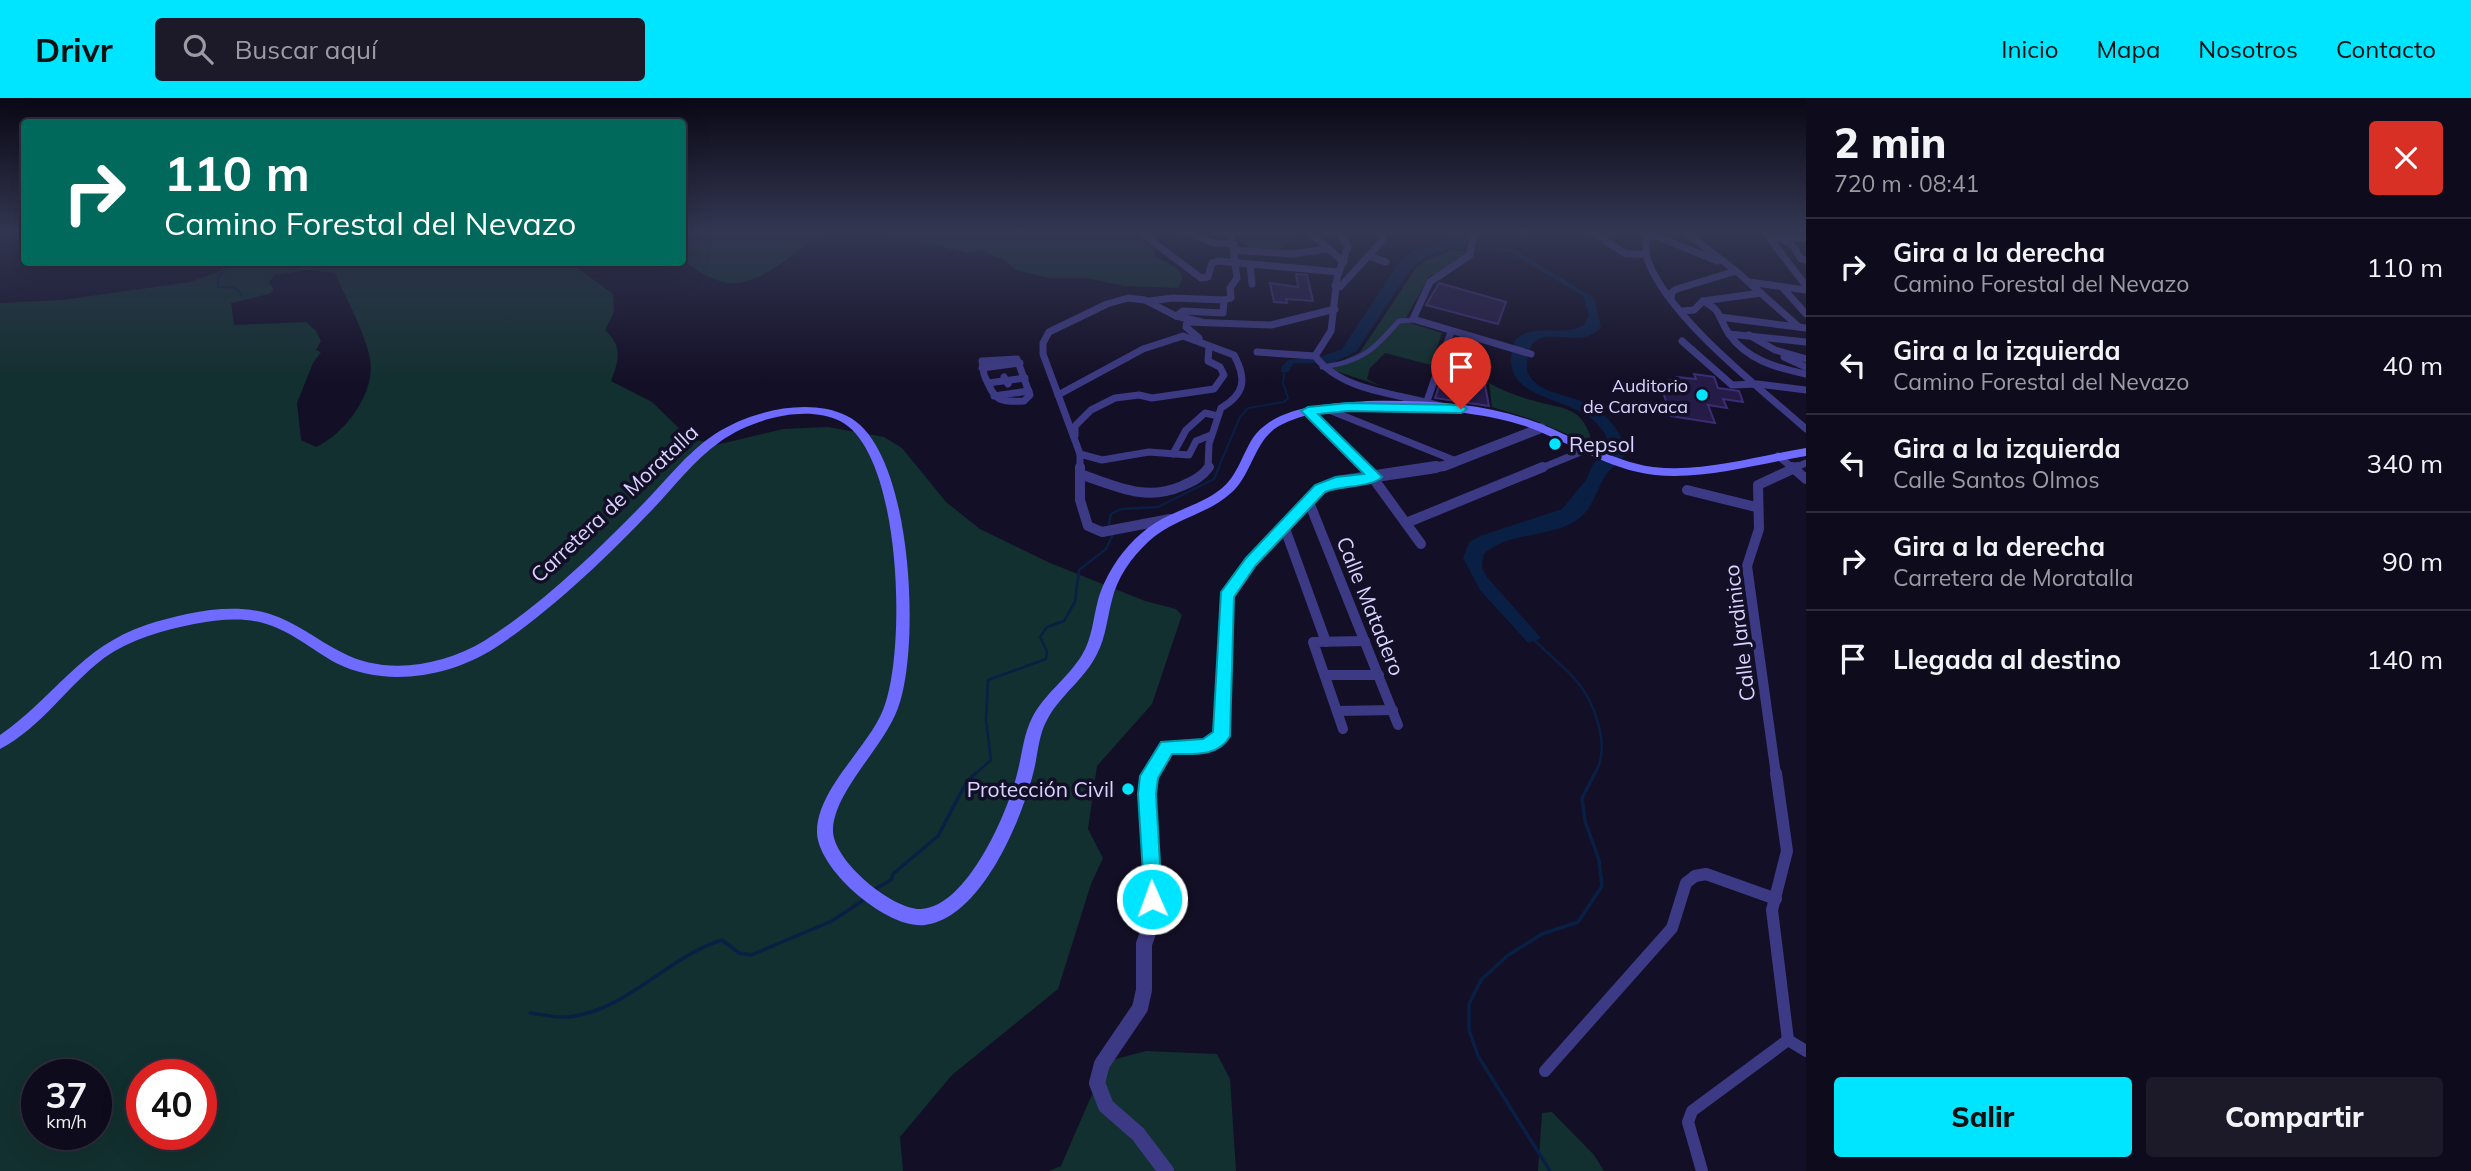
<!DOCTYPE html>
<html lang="es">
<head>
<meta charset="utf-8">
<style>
	:root { --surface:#0e0b1c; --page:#1c1929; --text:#f1f3f6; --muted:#9b9ba3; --line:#2e2b3b; --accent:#00e5ff }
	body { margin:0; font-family:Mulish,sans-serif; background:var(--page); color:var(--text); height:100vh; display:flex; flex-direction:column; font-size:26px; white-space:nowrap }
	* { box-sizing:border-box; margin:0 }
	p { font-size:23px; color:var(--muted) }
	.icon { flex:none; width:38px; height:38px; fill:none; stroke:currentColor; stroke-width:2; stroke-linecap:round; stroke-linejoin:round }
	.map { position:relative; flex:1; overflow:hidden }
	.drawer { display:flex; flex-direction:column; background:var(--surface); width:665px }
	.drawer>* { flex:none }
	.guide { position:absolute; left:21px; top:21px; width:665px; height:147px; border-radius:7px; box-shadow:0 7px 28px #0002,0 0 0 2px var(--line); background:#00695c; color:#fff; overflow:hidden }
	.speed { position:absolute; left:21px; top:961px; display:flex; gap:14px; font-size:35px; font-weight:700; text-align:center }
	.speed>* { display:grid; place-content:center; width:91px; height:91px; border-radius:50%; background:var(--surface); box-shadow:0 7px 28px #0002,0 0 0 2px var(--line); line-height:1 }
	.speed small { font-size:18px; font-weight:400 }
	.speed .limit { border:10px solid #d22; background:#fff; color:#111 }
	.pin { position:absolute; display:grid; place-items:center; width:60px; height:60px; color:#fff; margin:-72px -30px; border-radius:50% 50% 50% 0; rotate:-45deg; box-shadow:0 0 7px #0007 }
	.pin .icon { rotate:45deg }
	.me { position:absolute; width:77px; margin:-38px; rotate:358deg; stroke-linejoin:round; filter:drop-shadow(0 0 5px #0008) }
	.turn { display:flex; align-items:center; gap:24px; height:147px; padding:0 28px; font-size:32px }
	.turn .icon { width:91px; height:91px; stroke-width:2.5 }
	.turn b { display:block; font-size:49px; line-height:60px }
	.round { display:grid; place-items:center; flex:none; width:74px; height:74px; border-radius:7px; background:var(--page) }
	.overview { display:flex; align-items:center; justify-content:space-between; height:119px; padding:0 28px }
	h1 { font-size:42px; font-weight:800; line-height:52px }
	.button { display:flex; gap:14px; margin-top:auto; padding:14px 28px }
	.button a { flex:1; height:80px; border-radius:7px; background:var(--accent); color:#111; font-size:28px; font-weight:800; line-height:80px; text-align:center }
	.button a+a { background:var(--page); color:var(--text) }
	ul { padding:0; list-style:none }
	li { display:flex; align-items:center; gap:21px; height:98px; padding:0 28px; border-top:2px solid var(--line) }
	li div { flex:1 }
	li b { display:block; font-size:26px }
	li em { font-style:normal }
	header { display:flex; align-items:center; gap:42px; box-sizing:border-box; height:98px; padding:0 35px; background:var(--accent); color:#111 }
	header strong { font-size:33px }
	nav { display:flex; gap:38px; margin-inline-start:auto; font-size:24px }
	.search { width:490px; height:63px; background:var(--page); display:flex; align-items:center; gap:18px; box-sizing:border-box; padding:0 24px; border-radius:7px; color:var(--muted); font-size:26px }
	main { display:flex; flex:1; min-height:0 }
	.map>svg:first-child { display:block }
	.green { fill:#12302f; fill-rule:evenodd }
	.water { fill:#0a1f44 }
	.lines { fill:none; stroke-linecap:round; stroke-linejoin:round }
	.stream-far2 { stroke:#0a1f44; stroke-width:2 }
	.stream-far1 { stroke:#0a1f44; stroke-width:2.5 }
	.stream { stroke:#0a1f44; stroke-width:3.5 }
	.building { fill:#241b47; stroke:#3b2d73; stroke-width:2 }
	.pedestrian { stroke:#3d3a85; stroke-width:5 }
	.minor-far2 { stroke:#3d3a85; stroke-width:7 }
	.minor-far1 { stroke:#3d3a85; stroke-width:10 }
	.minor { stroke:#3d3a85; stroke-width:12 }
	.tertiary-far2 { stroke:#3d3a85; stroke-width:10 }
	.tertiary-far1 { stroke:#3d3a85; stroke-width:12 }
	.tertiary { stroke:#3d3a85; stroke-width:16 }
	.secondary { fill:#6f6bff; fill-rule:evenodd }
	.minor-bridge { stroke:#3d3a85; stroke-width:7 }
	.route { fill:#00e5ff; stroke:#0095a6; stroke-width:2 }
	.poi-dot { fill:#00e5ff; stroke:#130f26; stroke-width:2.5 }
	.labels { text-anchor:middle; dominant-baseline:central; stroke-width:7; stroke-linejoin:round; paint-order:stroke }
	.far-poi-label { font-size:18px; fill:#d9d4ff; stroke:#130f26; text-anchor:end }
	.poi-label { font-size:21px; fill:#d9d4ff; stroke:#130f26; text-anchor:start }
	.street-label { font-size:21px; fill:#d9d4ff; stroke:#130f26 }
</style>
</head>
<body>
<header>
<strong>Drivr</strong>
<div class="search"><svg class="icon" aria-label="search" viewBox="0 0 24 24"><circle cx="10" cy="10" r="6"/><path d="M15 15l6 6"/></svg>Buscar aquí</div>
<nav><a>Inicio</a><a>Mapa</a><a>Nosotros</a><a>Contacto</a></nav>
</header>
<main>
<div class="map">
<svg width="1806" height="1073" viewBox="0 0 1806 1073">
	<rect width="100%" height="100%" fill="#130f26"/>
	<g class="green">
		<path d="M683 134H819C800 153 759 187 731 185 714 184 695 172 683 162Z"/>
		<path d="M885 134H1116L1146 144 1156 153 1154 158C1166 166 1192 171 1178 190L1125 188 1085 180H1049L1016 172 1004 162 981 152 966 155Z"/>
		<path d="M1234 134H1287L1291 143 1284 150C1268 154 1239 153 1234 134Z"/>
		<polygon points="1454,152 1472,154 1443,175 1430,177 1404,223 1442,235 1431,267 1385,255 1370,270 1367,281 1381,288 1327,270 1360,254 1416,170 1428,161"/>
		<path d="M229 165H571L613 196 614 214 605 232C623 249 619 262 611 283L652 304 689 340 716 347 783 331 828 329 884 339 902 350 946 404 980 431 1050 465 1145 503 1176 511 1182 517 1152 606 1097 668 1088 731 1103 760 1091 786 1058 891 952 977 900 1039 903 1073H0V205L62 202 190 184 218 174ZM308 172 335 175C346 201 362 228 369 256 379 291 346 335 316 349L301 342 297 305 313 265 321 254 316 252 321 243 316 233 306 224 234 227 231 205 269 196 274 192 269 184 275 177ZM37 976H96V1036H37ZM142 976H201V1036H142Z"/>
		<path d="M1489 285C1502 292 1516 298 1531 302 1565 312 1583 307 1593 347L1531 321 1492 309Z"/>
		<polygon points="1146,953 1217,956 1230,981 1236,1073 1049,1073 1061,1068 1090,1001 1112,962"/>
		<polygon points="1552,1014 1594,1057 1604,1073 1538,1073 1542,1015"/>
	</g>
	<path class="water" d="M1458 134H1467V146L1470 147 1514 151 1594 200 1601 229C1577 259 1526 210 1527 273 1538 299 1573 295 1594 309 1608 317 1619 334 1626 348 1628 362 1612 367 1605 378 1598 390 1594 405 1584 416 1559 442 1509 431 1483 457L1482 470 1487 479 1541 540 1528 545 1480 492 1463 460 1469 444 1480 438 1562 411 1586 382 1593 366 1610 350C1598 288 1489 316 1515 242 1536 223 1562 240 1584 227L1589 217 1583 198 1510 154 1450 150 1427 158 1409 174 1356 254 1332 265H1294L1288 274H1281L1282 268 1288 262 1322 258 1342 251 1399 164 1415 152 1448 142Z"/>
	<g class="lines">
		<g class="stream-far2">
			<polyline points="232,164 218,179 218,189 236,190 242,197"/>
			<polyline points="1218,371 1240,319 1248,310 1284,304 1288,300 1283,285 1285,271"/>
		</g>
		<g class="stream-far1">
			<polyline points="1109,426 1111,416 1121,411 1158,409 1214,381 1219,369"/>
			<path d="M1532 540C1546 554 1562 567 1575 581 1595 604 1612 650 1594 677"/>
			<polyline points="974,677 991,662 986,622 988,582 1046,561 1047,553 1040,539 1047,529 1064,523 1075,504 1079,472 1106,451 1113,436"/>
		</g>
		<g class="stream">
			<polyline points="875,791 891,782 893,776 938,738 967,683 976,675"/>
			<path d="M530 915C542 916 555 920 568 919 627 913 667 859 722 842L739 855 751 857 832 823 865 801"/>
			<polyline points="1550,1073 1478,958 1469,932 1469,906 1481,882 1507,858 1542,836 1578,824 1602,788 1599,762 1585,723 1582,700 1595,675"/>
		</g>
	</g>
	<g class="building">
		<polygon points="1296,176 1307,177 1313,203 1286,201 1287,205 1274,204 1270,185 1298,189"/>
		<polygon points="1439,185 1506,204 1498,226 1426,207"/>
		<polygon points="1455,240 1477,246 1489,308 1435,300"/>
		<polygon points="1694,276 1714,279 1718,290 1739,293 1743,304 1723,301 1727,310 1708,307 1715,325 1671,318 1660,285 1670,287 1669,282 1679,283 1677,279 1696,281"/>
	</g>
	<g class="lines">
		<path class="pedestrian" d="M1322 269C1362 264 1373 252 1399 223L1414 222"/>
		<g class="minor-far2">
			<polyline points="1140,134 1201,180 1208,179 1212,165 1218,163 1339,174"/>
			<polyline points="1186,134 1214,145 1234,146"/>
			<polyline points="1309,134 1344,164"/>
			<path d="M1338 134 1348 148 1337 180 1331 233 1315 258C1343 295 1399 295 1440 308"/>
			<polyline points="1474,134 1470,157 1430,184 1413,221 1531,256"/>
			<polyline points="1591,134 1626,156 1644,156"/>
			<polyline points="1647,134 1717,163"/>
			<polyline points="1685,134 1736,173 1799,229"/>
			<polyline points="1765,134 1806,188"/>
			<path d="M1653 137 1646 142C1646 149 1646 157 1648 163 1670 221 1760 290 1806 331"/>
			<polyline points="1772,140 1806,140"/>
			<polyline points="1782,141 1793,148 1801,161 1806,162"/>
			<polyline points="1234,152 1291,156 1327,151"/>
			<polyline points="1368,158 1386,164"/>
			<polyline points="1250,166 1252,186"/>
			<polyline points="1749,184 1806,192"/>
			<polyline points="1335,187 1340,189 1383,142 1383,134"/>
			<polyline points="1782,189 1806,216"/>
			<polyline points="1671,201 1672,194 1677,191 1736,173"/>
			<polyline points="1224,202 1231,200 1230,190 1237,180 1231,134"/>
			<polyline points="1149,203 1173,200 1224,202"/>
			<path d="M1703 203C1722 212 1718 220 1729 236 1747 262 1777 270 1806 276"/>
			<polyline points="1683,213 1694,212 1703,203 1761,195"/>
			<polyline points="1176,218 1183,213 1223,215 1224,202"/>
			<polyline points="1720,219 1806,230"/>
			<polyline points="1729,236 1806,244"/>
			<polyline points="1749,237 1775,252 1806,261"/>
			<polyline points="1194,242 1199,240 1186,229 1187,224 1271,227 1335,211"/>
			<polyline points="1682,243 1732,287 1758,286 1806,292"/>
			<polyline points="1257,254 1315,258"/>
			<polyline points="1784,259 1806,269"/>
			<polyline points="982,270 1020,265"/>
			<path d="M984 276 982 263 1017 261 1030 297 1024 303C997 304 996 303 985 279"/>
			<polyline points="988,285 1025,280"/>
			<path d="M1058 297 1143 251 1183 238 1234 257C1247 281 1245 296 1221 310L1209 346 1208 371"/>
			<polyline points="994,298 1029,293"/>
			<polyline points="1431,307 1427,303 1451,234"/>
			<polyline points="1324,310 1456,363"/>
			<polyline points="1308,313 1367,371"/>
			<polyline points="1075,338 1075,328 1091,312 1115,300 1139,297 1152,300 1214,291 1224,277 1220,269 1208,263 1209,249"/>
			<polyline points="1080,356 1102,362 1149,354 1189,357 1196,343 1211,337"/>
			<polyline points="1173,356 1186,332 1205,315 1218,318"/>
			<polyline points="1778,358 1794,371"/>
			<polyline points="1080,371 1080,356 1043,256 1043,245 1049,234 1107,206 1128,200 1145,202 1176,218 1202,224"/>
			<polyline points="1539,371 1588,351"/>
			<polyline points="1793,371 1806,365"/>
		</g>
		<g class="minor-far1">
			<polyline points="1080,369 1080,402 1088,428 1102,434 1170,421"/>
			<polyline points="1365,369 1421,446"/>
			<polyline points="1792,369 1806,381"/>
			<path d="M1080 376C1116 388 1145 404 1182 388 1193 383 1202 379 1209 369"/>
			<polyline points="1687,392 1756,409"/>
			<polyline points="1309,404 1398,627"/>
			<polyline points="1406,425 1543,369"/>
			<polyline points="1284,428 1326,544"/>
			<polyline points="1325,577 1379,577"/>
			<polyline points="1337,613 1393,612"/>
			<polyline points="1343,631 1313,544 1365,543"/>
			<polyline points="1776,677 1747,468 1759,431 1758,387 1797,369"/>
		</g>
		<g class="minor">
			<polyline points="1776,675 1787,753 1772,812 1788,942 1806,953"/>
			<polyline points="1545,973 1672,830 1686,785 1695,778 1706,776 1776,801"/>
			<polyline points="1702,1073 1688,1024 1692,1013 1788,942"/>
		</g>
		<polyline class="tertiary-far2" points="1424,371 1444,368 1541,330"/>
		<polyline class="tertiary-far1" points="1150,677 1168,649 1214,646 1223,631 1226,498 1251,463 1320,391 1336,384 1436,369"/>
		<polyline class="tertiary" points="1151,675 1147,696 1152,824 1144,846 1144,892 1140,910 1102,966 1097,985 1106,1008 1138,1036 1166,1073"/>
		<path class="secondary" d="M1367 303C1421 302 1477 304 1530 322 1571 336 1609 363 1653 369 1703 375 1757 358 1806 350V358C1757 366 1704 382 1655 377 1608 372 1568 343 1525 328 1470 309 1330 298 1279 328 1254 342 1252 377 1231 395 1207 417 1172 421 1148 444 1131 460 1117 480 1112 502 1107 520 1106 539 1097 556 1085 581 1060 597 1047 622 1038 638 1038 658 1033 676 1021 723 981 820 925 827 888 832 816 771 817 733 818 690 867 651 883 612 907 554 902 354 840 323 805 306 750 322 721 343 694 362 674 389 652 412 606 460 551 513 495 550 450 579 385 590 336 565 312 552 290 532 263 525 241 519 217 522 194 526 163 532 131 541 104 560 67 588 42 629 0 651V637C54 600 80 549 146 527 184 515 231 504 270 516 296 524 317 542 341 554 385 578 442 568 484 543 540 508 595 455 641 408 665 384 686 355 715 336 750 313 809 299 847 318 913 349 921 550 898 610 884 649 835 692 833 731 831 761 892 812 921 811 967 809 1008 714 1017 676 1022 658 1023 638 1032 620 1044 596 1068 580 1082 557 1092 541 1093 521 1098 502 1102 488 1109 474 1118 461 1132 442 1148 427 1170 417 1187 409 1206 403 1221 391 1237 378 1241 360 1251 343 1273 307 1329 306 1367 303Z"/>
		<polyline class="minor-bridge" points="1004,279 1008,286"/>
	</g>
	<linearGradient id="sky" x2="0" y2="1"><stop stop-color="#0a0815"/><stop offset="0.47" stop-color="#333752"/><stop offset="1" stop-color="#333752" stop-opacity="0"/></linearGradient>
	<rect width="1806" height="284" fill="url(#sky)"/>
	<path class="route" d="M1348 305 1461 307 1467 311 1461 315 1348 313 1318 316 1382 379C1370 390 1341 387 1325 394L1256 467 1234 499 1230 638C1219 659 1192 656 1172 656L1158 680 1156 696 1162 801 1159 808 1152 810 1145 808 1138 696 1140 678 1161 644 1203 641 1213 634 1221 494 1246 460 1315 387 1336 379 1364 376 1301 313 1308 309Z"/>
	<g class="poi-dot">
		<circle cx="1702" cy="297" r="7"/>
		<circle cx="1555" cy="346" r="7"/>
		<circle cx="1128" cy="691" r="7"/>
	</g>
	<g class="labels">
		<g class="far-poi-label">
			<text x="1688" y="287">Auditorio<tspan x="1688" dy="21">de Caravaca</tspan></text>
		</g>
		<g class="poi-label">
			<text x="1569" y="346">Repsol</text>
			<text x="1114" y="691" text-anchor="end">Protección Civil</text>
		</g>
		<g class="street-label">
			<text transform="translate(614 405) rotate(-43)">Carretera de Moratalla</text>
			<text transform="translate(1371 508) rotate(68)">Calle Matadero</text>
			<text transform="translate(1739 535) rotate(-97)">Calle Jardinico</text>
		</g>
	</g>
</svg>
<div class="speed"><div>37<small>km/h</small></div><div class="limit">40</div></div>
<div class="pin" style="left:1461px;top:311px;background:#d93025"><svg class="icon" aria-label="arrive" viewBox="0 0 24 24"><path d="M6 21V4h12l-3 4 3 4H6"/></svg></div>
<svg class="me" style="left:1152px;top:801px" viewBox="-20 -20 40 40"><circle r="17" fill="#00e5ff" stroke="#fff" stroke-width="3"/><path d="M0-11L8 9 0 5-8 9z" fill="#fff"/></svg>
<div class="guide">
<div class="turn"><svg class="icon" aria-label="right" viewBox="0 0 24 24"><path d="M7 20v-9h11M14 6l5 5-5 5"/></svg><div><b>110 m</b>Camino Forestal del Nevazo</div></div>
</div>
</div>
<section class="drawer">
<div class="overview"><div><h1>2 min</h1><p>720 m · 08:41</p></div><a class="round" style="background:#d93025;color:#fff"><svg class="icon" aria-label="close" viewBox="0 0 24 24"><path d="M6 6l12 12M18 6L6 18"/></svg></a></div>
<ul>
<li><svg class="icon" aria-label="right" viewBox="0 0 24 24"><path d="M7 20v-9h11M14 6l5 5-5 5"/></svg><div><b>Gira a la derecha</b><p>Camino Forestal del Nevazo</p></div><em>110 m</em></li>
<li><svg class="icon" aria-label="left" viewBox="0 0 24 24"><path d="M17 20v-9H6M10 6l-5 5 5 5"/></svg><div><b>Gira a la izquierda</b><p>Camino Forestal del Nevazo</p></div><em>40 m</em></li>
<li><svg class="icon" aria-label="left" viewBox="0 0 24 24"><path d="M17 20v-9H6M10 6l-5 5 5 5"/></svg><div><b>Gira a la izquierda</b><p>Calle Santos Olmos</p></div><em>340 m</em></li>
<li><svg class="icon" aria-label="right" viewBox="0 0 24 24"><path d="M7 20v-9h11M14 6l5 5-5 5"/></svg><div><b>Gira a la derecha</b><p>Carretera de Moratalla</p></div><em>90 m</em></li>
<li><svg class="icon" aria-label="arrive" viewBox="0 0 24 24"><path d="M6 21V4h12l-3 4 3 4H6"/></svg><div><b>Llegada al destino</b></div><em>140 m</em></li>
</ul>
<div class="button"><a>Salir</a><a>Compartir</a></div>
</section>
</main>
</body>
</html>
